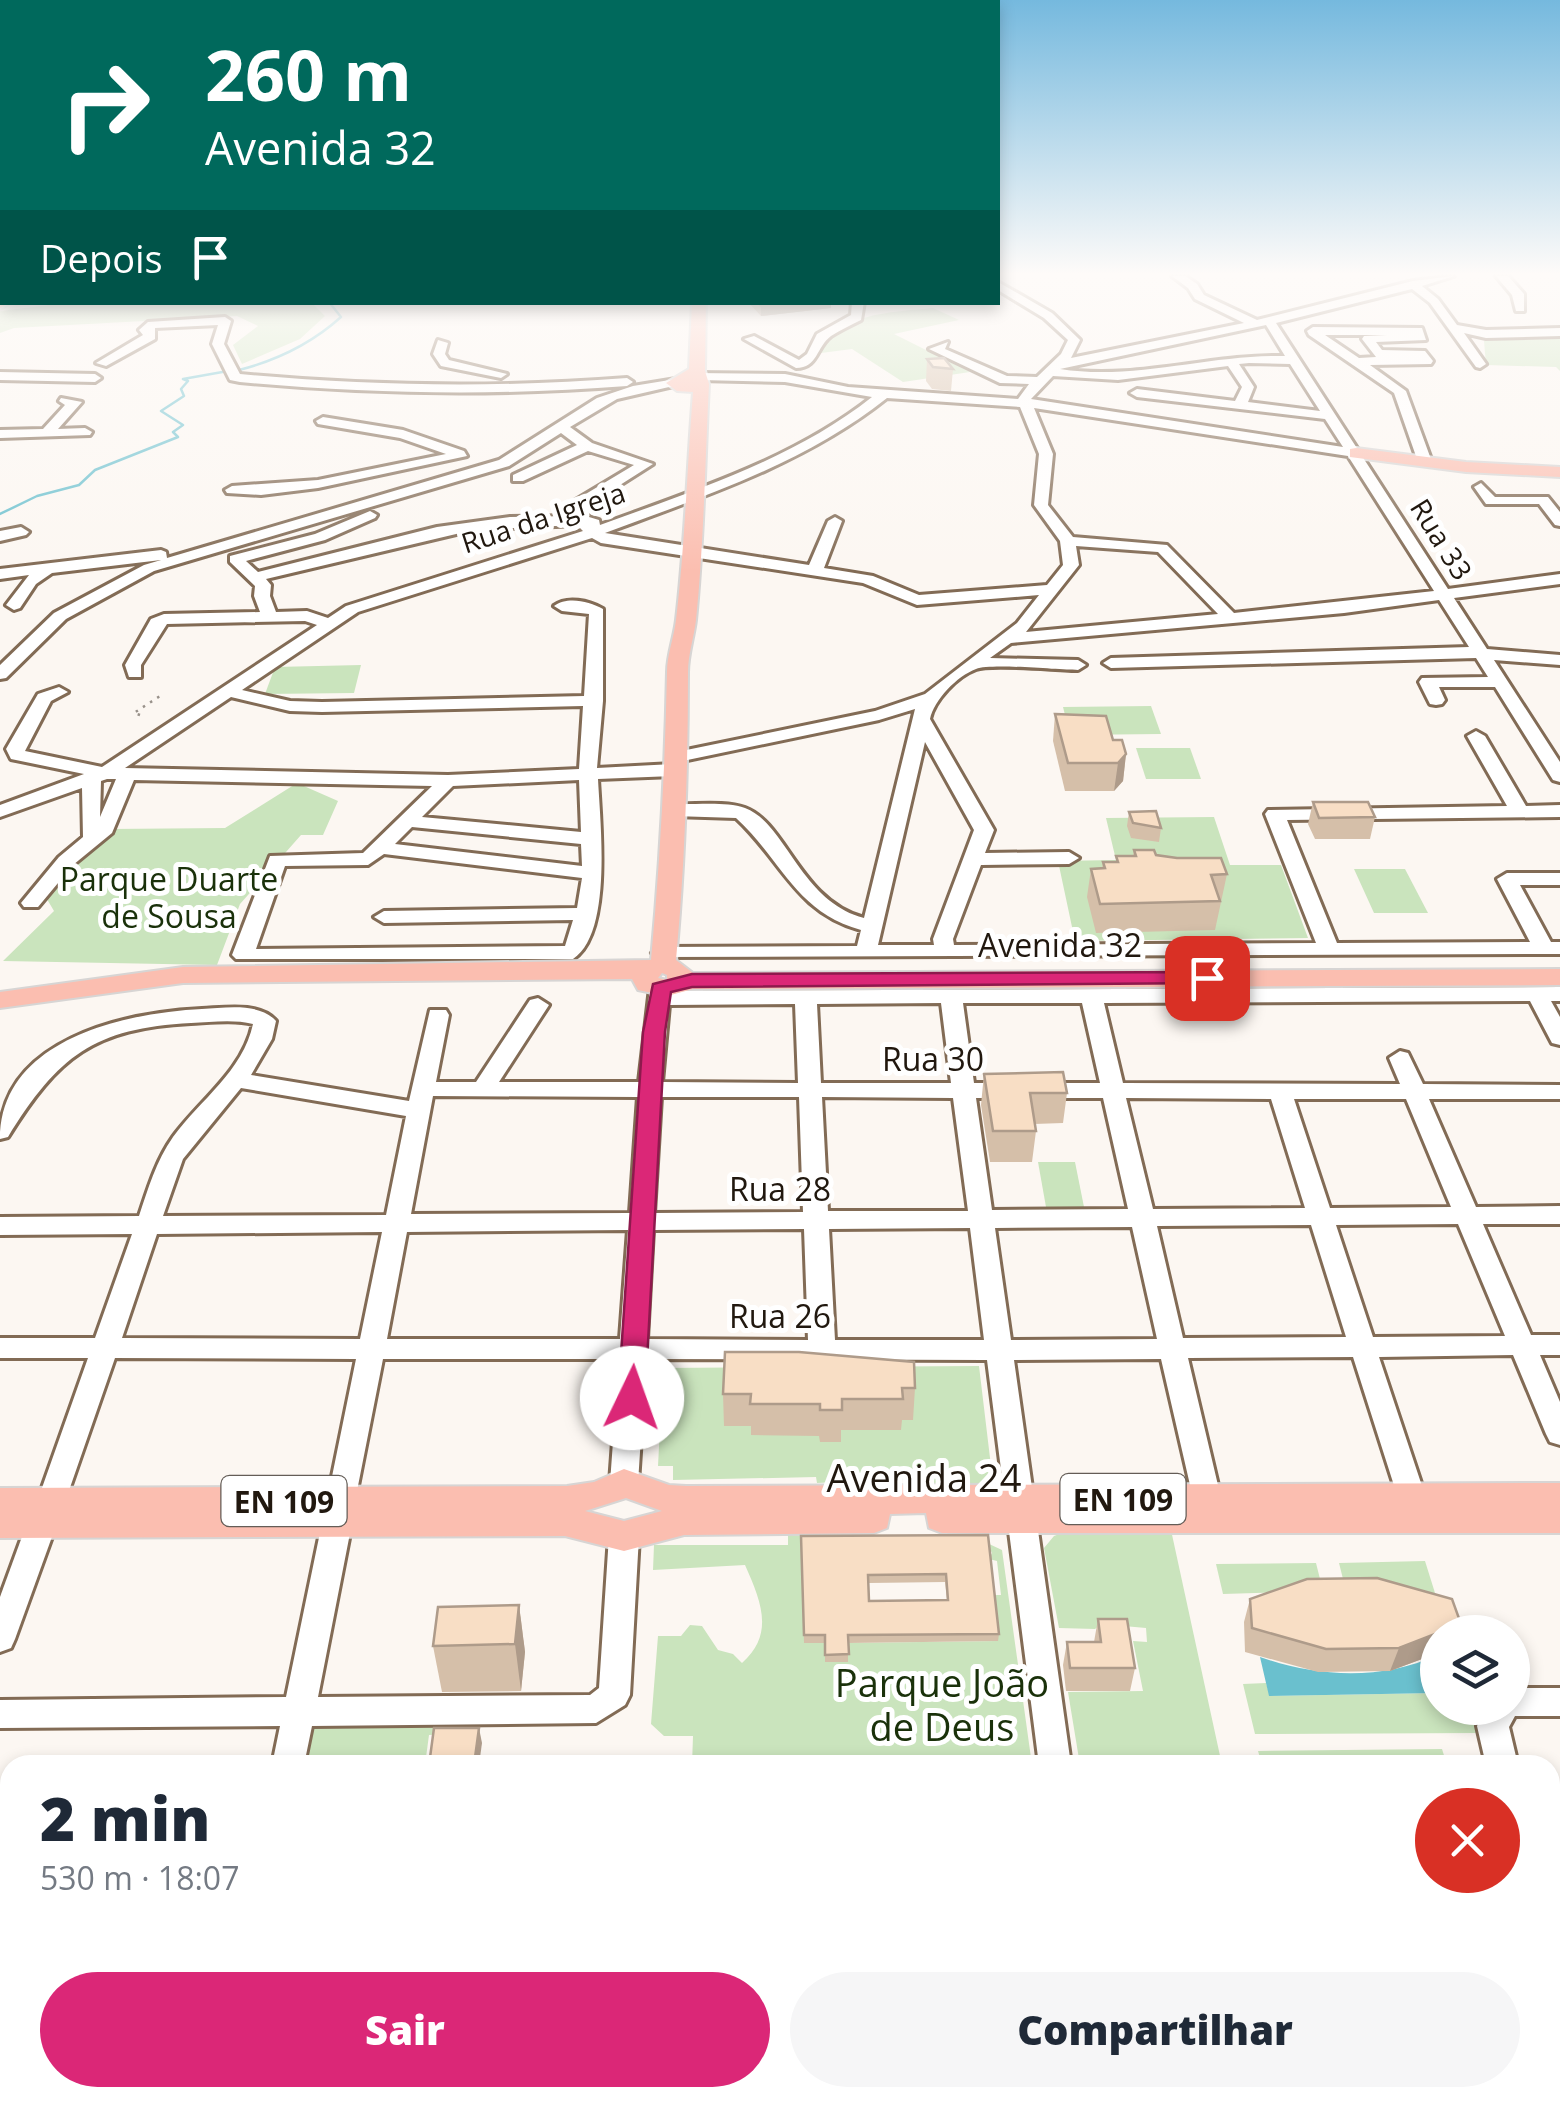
<!DOCTYPE html>
<html lang="pt">
<head>
<meta charset="utf-8">
<style>
	:root { --surface:#fff; --page:#f6f6f7; --text:#1f2937; --muted:#747a83; --accent:#db2777 }
	body { margin:0; font-family:"Open Sans",sans-serif; background:var(--page); color:var(--text); height:100vh; display:flex; flex-direction:column; font-size:38px; white-space:nowrap }
	* { box-sizing:border-box; margin:0 }
	p { font-size:32px; color:var(--muted) }
	.icon { flex:none; width:55px; height:55px; fill:none; stroke:currentColor; stroke-width:2; stroke-linecap:round; stroke-linejoin:round }
	.map { position:relative; flex:1; overflow:hidden }
	.side { position:absolute; left:0px; top:1755px; width:1560px; height:352px; display:flex; flex-direction:column; background:var(--surface); border-radius:30px 30px 0 0; box-shadow:0 5px 15px #0003 }
	.side>* { flex:none }
	.top-card { position:absolute; left:0px; top:0px; width:1000px; height:305px; box-shadow:0 5px 15px #0003; background:#00695c; color:#fff; overflow:hidden }
	.tools { position:absolute; left:1420px; top:1615px; display:grid; gap:20px }
	.tools a { display:grid; place-items:center; width:110px; height:110px; border-radius:50%; background:var(--surface); box-shadow:0 5px 15px #0003; font-size:50px }
	.pin { position:absolute; display:grid; place-items:center; width:85px; height:85px; color:#fff; margin:-42px; border-radius:20px; box-shadow:0 5px 15px #0006 }
	.me { position:absolute; width:110px; margin:-55px; rotate:3deg; stroke-linejoin:round; filter:drop-shadow(0 0 8px #0008) }
	.turn { display:flex; align-items:center; gap:35px; height:210px; padding:0 40px; font-size:45px }
	.turn .icon { width:130px; height:130px; stroke-width:2.5 }
	.turn b { display:block; font-size:70px; line-height:85px }
	.then { display:flex; align-items:center; height:95px; padding:0 40px; background:#0003; gap:20px; font-size:38px }
	.round { display:grid; place-items:center; flex:none; width:105px; height:105px; border-radius:52px; background:var(--page) }
	.summary { display:flex; align-items:center; justify-content:space-between; height:170px; padding:0 40px }
	h1 { font-size:60px; font-weight:800; line-height:75px }
	.action { display:flex; gap:20px; margin-top:auto; padding:20px 40px }
	.action a { flex:1; height:115px; border-radius:60px; background:var(--accent); color:#fff; font-size:40px; font-weight:800; line-height:115px; text-align:center }
	.action a+a { background:var(--page); color:var(--text) }
	.map>svg:first-child { display:block }
	.green { fill:#cae4bd }
	.water { fill:#6ac0ce }
	.lines { fill:none; stroke-linecap:round; stroke-linejoin:round }
	.stream { stroke:#6ac0ce; stroke-width:2.5 }
	.minor-casing { stroke:#826b55; stroke-width:6 }
	.major-casing { stroke:#d7d5d4; stroke-width:4 }
	.highway-casing { stroke:#d7d5d4; stroke-width:6 }
	.minor { fill:#fff; fill-rule:evenodd }
	.major { fill:#fbbeb0; fill-rule:evenodd }
	.highway { fill:#f9927c; fill-rule:evenodd }
	.rail { stroke:#98918a; stroke-width:2.5; stroke-dasharray:2.5 6; stroke-linecap:butt }
	.wall { fill:#d5bfa9; fill-rule:evenodd }
	.shaded-wall { fill:#ae9b8a }
	.building { fill:#f8dec5; stroke:#ae9b8a; stroke-width:2.5; fill-rule:evenodd }
	.route { fill:#db2777; stroke:#8e194d; stroke-width:2.5 }
	.labels { text-anchor:middle; dominant-baseline:central; stroke-width:10; stroke-linejoin:round; paint-order:stroke }
	.far-street-label { font-size:28px; fill:#21180f; stroke:#fff }
	.shield { fill:#fff; stroke:#645d57; stroke-width:2.5 }
	.shield-label { font-size:30px; font-weight:bold; fill:#21180f }
	.park-label { font-size:32px; fill:#1a310a; stroke:#fff }
	.street-label { font-size:32px; fill:#21180f; stroke:#fff }
	.near-street-label { font-size:38px; fill:#21180f; stroke:#fff }
	.near-park-label { font-size:38px; fill:#1a310a; stroke:#fff }
</style>
</head>
<body>
<div class="map">
<svg width="1560" height="2106" viewBox="0 0 1560 2106">
	<rect width="100%" height="100%" fill="#fcf7f2"/>
	<g class="green">
		<polygon points="67,303 312,303 325,316 300,339 242,364 233,345 258,326 237,316 14,328 0,333 0,311"/>
		<path d="M933 308 959 320 894 334 970 372 903 382 852 349 821 353C835 312 897 312 933 308Z"/>
		<polygon points="1560,335 1560,371 1556,367 1486,365 1484,341"/>
		<polygon points="361,665 354,693 265,694 275,667"/>
		<polygon points="1151,706 1161,734 1070,735 1063,707"/>
		<polygon points="1136,748 1190,748 1201,779 1146,779"/>
		<polygon points="297,783 338,801 323,835 301,835 240,904 217,965 3,961 54,911 41,889 110,829 225,828"/>
		<polygon points="1214,817 1230,865 1281,865 1308,938 1075,941 1058,861 1116,860 1106,818"/>
		<polygon points="1405,869 1428,913 1374,913 1354,869"/>
		<polygon points="1038,1162 1075,1162 1084,1207 1046,1207"/>
		<polygon points="979,1366 993,1483 930,1484 928,1478 817,1483 816,1477 673,1480 673,1466 658,1466 663,1368"/>
		<polygon points="1070,1530 1171,1530 1222,1765 1080,1765 1068,1692 1143,1691 1133,1641 1147,1642 1146,1628 1101,1624 1095,1629 1059,1628 1044,1548 1054,1536"/>
		<path d="M788 1535 822 1536 804 1642 825 1643 826 1662H848L847 1643 998 1641 993 1595H1001L997 1561 989 1559 992 1553 987 1543 1002 1550 1032 1765H692L693 1736H664L651 1724 658 1636H681L690 1625 702 1626 718 1650 733 1654 742 1663C775 1634 761 1601 745 1565L653 1570 654 1545H788Z"/>
		<polygon points="1425,1561 1444,1622 1346,1591 1339,1563"/>
		<polygon points="1316,1563 1323,1591 1223,1594 1216,1564"/>
		<polygon points="1266,1683 1270,1696 1437,1693 1438,1708 1471,1708 1479,1733 1255,1734 1243,1684"/>
		<polygon points="445,1725 444,1734 429,1735 425,1765 303,1765 310,1727"/>
		<polygon points="1442,1749 1447,1765 1262,1765 1258,1751"/>
	</g>
	<path class="water" d="M1437 1655V1693L1269 1696 1260 1657C1316 1677 1382 1681 1437 1655Z"/>
	<g class="lines">
		<g class="stream">
			<path d="M239 370C278 360 311 344 341 317L329 302"/>
			<polyline points="0,514 37,496 79,485 95,470 178,437 173,432 183,425 161,411 184,396 181,389 188,381 183,379 228,371"/>
		</g>
		<defs>
			<g id="minor">
				<path d="M1172 276H1185L1197 284 1204 295 1257 320 1413 281 1454 276 1422 286 1438 299 1457 325 1486 330 1560 328V336L1486 338 1464 333 1486 364 1480 368 1476 367 1430 303 1412 289 1276 323 1448 589 1560 574V584L1454 598 1487 649 1560 655V665L1494 660 1560 762V782L1553 780 1495 687H1439L1445 700 1442 704 1436 705 1430 704 1419 682 1422 678 1488 677 1476 658 1111 668 1103 663 1111 658 1469 647 1439 600 1344 613 1011 643 990 658 1078 660 1086 665 1078 670C1058 670 991 663 976 669 957 676 934 700 930 719L994 830 985 853 1069 852 1079 858 1069 864 981 865 953 939 954 945 1316 943 1265 814 1268 810 1507 806 1467 736 1476 731 1485 736 1526 806 1560 805V817L1287 820 1337 943 1530 942 1497 879 1507 873H1560V885H1520L1551 942H1560V954L656 957 652 953 663 947 857 946 861 930C795 912 782 860 736 818L674 816 664 810 674 804C695 805 725 801 745 808 786 823 800 901 864 918L915 709 879 720 673 763 667 762V754L875 711 925 694 1017 623 1039 595 917 605 863 583 601 543 592 538 358 612 242 690 290 701 322 702 584 696 589 614 562 611 554 606C567 596 589 601 603 609V701L597 768 673 764 682 770 673 776 598 779C600 822 613 933 573 959H236L232 955 270 856 363 853 432 786 134 780 112 833 73 865 38 907H24L21 903 59 857 83 837 82 788 0 817V805L84 774 11 759 6 749 38 694 59 687 68 692 51 701 25 751 102 767 317 625 305 621 167 624 141 665V677H129L125 665 151 619 164 614 260 612 254 596 255 586 230 562V556L315 534 370 511 377 515 375 518 325 540 246 561 258 572 437 527 510 517 574 516V501L634 465 588 451 523 481H513V475L577 445 561 433 509 466 154 571 66 619 6 678 0 679V665L54 613 144 565 161 560 52 573 36 584 20 608 14 610 6 605 29 575 0 579V569L161 550 166 552 167 558 499 460 597 398 633 386 682 378V384L617 399 570 427 592 443 653 464 587 506 589 517 599 520 600 525C693 491 794 459 872 397L785 382 700 380 695 379V373L785 374 848 387 1018 399 1029 384 1000 383 929 349 948 342 945 349 1007 376 1037 377 1061 354 1068 340 1044 318 998 290V282L1052 313 1080 340 1071 358 1244 323 1195 299 1188 288ZM1266 325 1285 356C1210 354 1135 381 1060 369ZM1249 363 1290 364 1320 411 1248 402 1254 387 1239 364ZM1228 366 1242 387 1235 401 1137 389 1130 393 1137 397 1325 419 1343 447 1031 399 1053 376 1118 380ZM887 398 1020 407 1039 454 1034 505 1060 541 1063 565 1047 585 919 595 873 576 824 568 842 521 835 517 828 521 809 565 605 533C702 497 806 463 887 398ZM1034 408 1348 456 1434 591 1234 613 1167 545 1073 537 1048 505 1053 454ZM577 525 583 531 346 606 328 618 307 611 276 612 270 596 271 585 266 579 473 530ZM1076 546 1158 552 1218 614 1026 632 1079 565ZM231 697 290 711 322 712 583 706 579 769 448 775 125 768ZM925 742 974 830 933 939 934 945H878ZM107 779H116L100 817 101 781ZM579 780 581 832 422 817 453 786ZM412 827 581 844 582 866 395 844ZM384 854 582 878 577 908 384 911 374 917 384 923 573 920 565 946 256 949 285 866 368 865Z"/>
				<polygon points="1496,276 1508,276 1524,294 1524,311 1516,311 1512,295"/>
				<path d="M852 302H864L861 320C851 325 840 330 831 336 816 347 818 368 796 368L744 339 754 336 799 360 807 354 817 334 851 315Z"/>
				<path d="M225 317 231 321 224 344 240 374C368 386 499 388 627 378L633 382 627 386C499 396 368 394 240 382L230 380 212 344 218 325 155 328V339L106 366 96 363 143 335 139 330 148 322Z"/>
				<path d="M1313 327 1422 328 1426 340 1376 342 1382 350 1425 351 1433 361 1431 364 1370 365 1406 391 1432 462 1430 465 1418 462 1394 393 1309 335 1307 331ZM1325 335H1387L1364 336 1362 339 1376 357 1359 358Z"/>
				<polygon points="438,340 448,343 445,354 449,360 507,374 501,378 441,366 433,354"/>
				<polygon points="0,372 95,374 101,378 95,382 0,380"/>
				<polygon points="61,398 82,402 58,429 85,428 92,432 90,435 0,438 0,430 43,429 65,405 59,401"/>
				<polygon points="323,417 403,430 464,451 467,456 318,488 261,495 227,493 225,490 232,486 318,480 446,454 400,438 318,424 316,421"/>
				<polygon points="1481,483 1495,497 1548,497 1560,512 1560,526 1555,525 1539,504 1486,504 1474,487"/>
				<polygon points="21,527 29,532 26,535 0,541 0,531"/>
				<path d="M661 981 669 983 671 991 1560 987V1001H1551L1560 1017V1045L1552 1043 1530 1001 1104 1003 1123 1083 1400 1084 1389 1058 1400 1051 1408 1053 1423 1084 1560 1085V1099H1429L1476 1207 1560 1206V1224H1483L1531 1335H1560V1355H1540L1560 1402V1445L1550 1442 1546 1434 1513 1355 1379 1357 1426 1498 1422 1506 1412 1510 1402 1506 1398 1498 1353 1357 1188 1358 1221 1498 1217 1506 1207 1510 1197 1506 1193 1498 1161 1359 1014 1360 1071 1765H1039L987 1360 646 1359 638 1483 634 1491 624 1494 614 1491 610 1483 619 1359H383L355 1501 351 1509 341 1513 347 1515 352 1523 318 1697 590 1695 599 1688 609 1536 614 1527 624 1524 634 1527 639 1536 630 1695 625 1705 596 1723 312 1726 304 1765H272L280 1726 0 1728V1700L286 1697 322 1523 327 1515 337 1511 327 1501 356 1359 115 1358 65 1502 61 1510 51 1514 41 1510 37 1502 88 1358H0V1338H95L132 1234 0 1235V1217L139 1216C148 1189 156 1161 173 1137 200 1100 243 1071 253 1024 234 1019 211 1022 191 1023 94 1028 58 1056 8 1137L0 1139C0 1040 123 1013 202 1009 225 1008 259 1002 276 1021L272 1039 251 1075 409 1101 430 1010H446L449 1015 436 1082H476L530 1000 538 998 549 1005 499 1082H639L650 988ZM941 1003 951 1083H821L817 1004ZM963 1003H1082L1100 1083H974ZM795 1004 798 1083 662 1082 669 1005ZM241 1088 406 1116 386 1215 163 1216 183 1159ZM433 1096 638 1097 630 1213 411 1214ZM661 1097H799L803 1212 654 1213ZM822 1097 953 1098 968 1211H828ZM976 1098H1103L1128 1209 992 1210ZM1126 1098 1271 1099 1305 1208 1153 1209ZM1294 1099H1406L1451 1207 1330 1208ZM1458 1224 1505 1336 1373 1337 1336 1225ZM1311 1225 1346 1337 1183 1338 1157 1226ZM1132 1227 1157 1339 1011 1340 995 1228ZM970 1228 984 1340H835L829 1229ZM804 1229 808 1340 647 1339 653 1230ZM628 1230 620 1339H387L407 1232ZM382 1232 360 1339 122 1338 157 1234Z"/>
				<polygon points="42,1511 52,1515 57,1523 15,1639 11,1648 0,1652 0,1597 27,1523 32,1515"/>
				<polygon points="1512,1688 1560,1688 1560,1716 1515,1716 1509,1727 1518,1765 1486,1765 1477,1726 1486,1708 1512,1708"/>
				<polygon points="202,2098 240,2098 238,2106 200,2106"/>
				<rect x="692" y="2098" width="38" height="8"/>
				<polygon points="1079,2098 1117,2098 1119,2106 1081,2106"/>
				<polygon points="1317,2098 1355,2098 1357,2106 1319,2106"/>
			</g>
			<g id="major">
				<path d="M692 302H706L705 371 709 384C705 462 704 542 696 620 694 637 688 655 688 672 688 768 685 864 676 960L693 973 1560 969V985L693 989 667 996 638 990 632 979 183 983 0 1008V992L183 967 651 960C660 864 665 768 667 672 667 655 674 637 676 620 685 545 687 468 693 392L677 391 666 383 689 369ZM662 973 667 975V980L658 978Z"/>
				<polygon points="1356,448 1466,462 1560,467 1560,477 1466,472 1350,457 1350,449"/>
				<path d="M624 1469 669 1485 686 1486 1560 1483V1533H942L929 1528 926 1513 890 1514 887 1528 874 1533 684 1535 624 1551 565 1536 0 1538V1488L567 1486 594 1482ZM626 1498 662 1511 624 1521 585 1511Z"/>
				<rect x="1550" y="1910" width="10" height="42"/>
				<rect x="0" y="1924" width="10" height="42"/>
			</g>
			<polygon id="highway" points="0,297 10,302 0,308"/>
		</defs>
		<use href="#minor" class="minor-casing"/>
		<use href="#major" class="major-casing"/>
		<use href="#highway" class="highway-casing"/>
		<use href="#minor" class="minor"/>
		<use href="#major" class="major"/>
		<use href="#highway" class="highway"/>
		<polyline class="rail" points="140,715 134,713 160,696"/>
	</g>
	<g class="wall">
		<polygon points="748,302 831,302 831,308 761,316"/>
		<polygon points="927,359 953,369 951,391 932,389 926,381"/>
		<polygon points="1055,714 1113,740 1126,754 1123,781 1114,791 1065,791 1053,741"/>
		<polygon points="1313,802 1375,817 1370,839 1315,839 1308,824"/>
		<polygon points="1129,812 1161,828 1159,842 1131,838 1127,826"/>
		<polygon points="1134,850 1227,874 1215,930 1096,933 1087,897 1091,869 1102,868 1103,862 1116,862 1116,856 1133,856"/>
		<polygon points="984,1074 1067,1093 1063,1123 1034,1124 1036,1131 1032,1162 990,1162 981,1105"/>
		<polygon points="915,1388 913,1420 902,1420 901,1430 841,1430 841,1442 820,1442 819,1436 751,1435 751,1426 724,1426 723,1394"/>
		<path d="M988 1535 999 1634 998 1641 848 1643V1662H825V1643H804L801 1536ZM945 1582 947 1600 869 1601V1583Z"/>
		<polygon points="1250,1599 1461,1624 1458,1632 1438,1632 1438,1653 1390,1671 1318,1672 1245,1652 1244,1622"/>
		<polygon points="519,1605 525,1652 521,1691 442,1692 433,1646"/>
		<polygon points="1098,1619 1135,1668 1130,1691 1066,1691 1063,1665 1067,1642 1094,1642"/>
	</g>
	<g class="shaded-wall">
		<polygon points="790,302 831,302 831,308 761,316 761,306"/>
		<polygon points="1126,754 1123,781 1114,791 1118,763"/>
		<polygon points="519,1605 525,1652 521,1691 515,1644"/>
		<polygon points="1461,1624 1458,1632 1439,1632"/>
		<polygon points="1438,1633 1438,1653 1390,1671 1399,1648"/>
		<polygon points="479,1728 482,1743 479,1765 474,1765"/>
	</g>
	<g class="building">
		<polygon points="758,302 790,302 761,306"/>
		<polygon points="944,358 953,369 933,367 927,359"/>
		<polygon points="1055,714 1106,716 1113,740 1122,740 1126,754 1118,763 1068,763"/>
		<polygon points="1313,802 1368,802 1375,817 1319,818"/>
		<polygon points="1156,811 1161,828 1133,823 1129,812"/>
		<polygon points="1134,850 1154,850 1156,855 1177,858 1221,858 1227,874 1211,875 1220,901 1100,904 1091,869 1105,868 1103,862 1118,862 1116,856 1136,856"/>
		<polygon points="1063,1072 1067,1093 1030,1093 1036,1131 993,1131 984,1074"/>
		<polygon points="725,1352 799,1352 914,1362 915,1388 902,1388 903,1399 842,1399 842,1410 820,1410 820,1404 750,1404 751,1394 723,1394"/>
		<path d="M988 1535 999 1634 848 1635 849 1654 825 1655V1635H804L801 1536ZM946 1574 948 1600 869 1601 868 1575Z"/>
		<polygon points="1377,1578 1452,1599 1461,1624 1399,1648 1326,1649 1252,1628 1250,1599 1307,1579"/>
		<polygon points="519,1605 515,1644 433,1646 438,1607"/>
		<polygon points="1098,1619 1127,1619 1135,1668 1070,1668 1067,1642 1101,1642"/>
		<polygon points="434,1728 479,1728 474,1765 379,1765 429,1765"/>
	</g>
	<linearGradient id="sky" x2="0" y2="1"><stop stop-color="#75b9de"/><stop offset="0.48" stop-color="#fefbf9"/><stop offset="1" stop-color="#fefbf9" stop-opacity="0"/></linearGradient>
	<rect width="1560" height="571" fill="url(#sky)"/>
	<polygon class="route" points="1207,972 1215,974 1215,983 692,987 671,992 665,1032 645,1398 641,1406 622,1406 618,1398 643,1032 653,984 692,974"/>
	<g class="labels">
		<g class="far-street-label">
			<text transform="translate(543 517) rotate(-18)">Rua da Igreja</text>
			<text transform="translate(1442 539) rotate(58)">Rua 33</text>
		</g>
		<g class="shield">
			<rect x="1060.5" y="1474" width="125" height="50" rx="8"/>
			<rect x="221.5" y="1476" width="125" height="50" rx="8"/>
		</g>
		<g class="shield-label">
			<text x="1123" y="1499">EN 109</text>
			<text x="284" y="1501">EN 109</text>
		</g>
		<g class="park-label">
			<text x="169" y="878">Parque Duarte<tspan x="169" dy="37">de Sousa</tspan></text>
		</g>
		<g class="street-label">
			<text x="1060" y="944">Avenida 32</text>
			<text x="933" y="1058">Rua 30</text>
			<text x="780" y="1188">Rua 28</text>
			<text x="780" y="1315">Rua 26</text>
		</g>
		<g class="near-street-label">
			<text x="924" y="1477">Avenida 24</text>
		</g>
		<g class="near-park-label">
			<text x="942" y="1682">Parque João<tspan x="942" dy="44">de Deus</tspan></text>
		</g>
	</g>
</svg>
<div class="tools">
<a><svg class="icon" aria-label="layers" viewBox="0 0 24 24"><path d="M12 4l9 5-9 5-9-5zM3 14l9 5 9-5"/></svg></a>
</div>
<div class="pin" style="left:1207px;top:978px;background:#d93025"><svg class="icon" aria-label="arrive" viewBox="0 0 24 24"><path d="M6 21V4h12l-3 4 3 4H6"/></svg></div>
<svg class="me" style="left:632px;top:1398px" viewBox="-20 -20 40 40"><circle r="19" fill="#fff"/><path d="M0-13L10 11 0 6-10 11z" fill="#db2777"/></svg>
<div class="top-card">
<div class="turn"><svg class="icon" aria-label="right" viewBox="0 0 24 24"><path d="M7 20v-9h11M14 6l5 5-5 5"/></svg><div><b>260 m</b>Avenida 32</div></div>
<div class="then">Depois<svg class="icon" aria-label="arrive" viewBox="0 0 24 24"><path d="M6 21V4h12l-3 4 3 4H6"/></svg></div>
</div>
<section class="side">
<div class="summary"><div><h1>2 min</h1><p>530 m · 18:07</p></div><a class="round" style="background:#d93025;color:#fff"><svg class="icon" aria-label="close" viewBox="0 0 24 24"><path d="M6 6l12 12M18 6L6 18"/></svg></a></div>
<div class="action"><a>Sair</a><a>Compartilhar</a></div>
</section>
</div>
</body>
</html>
